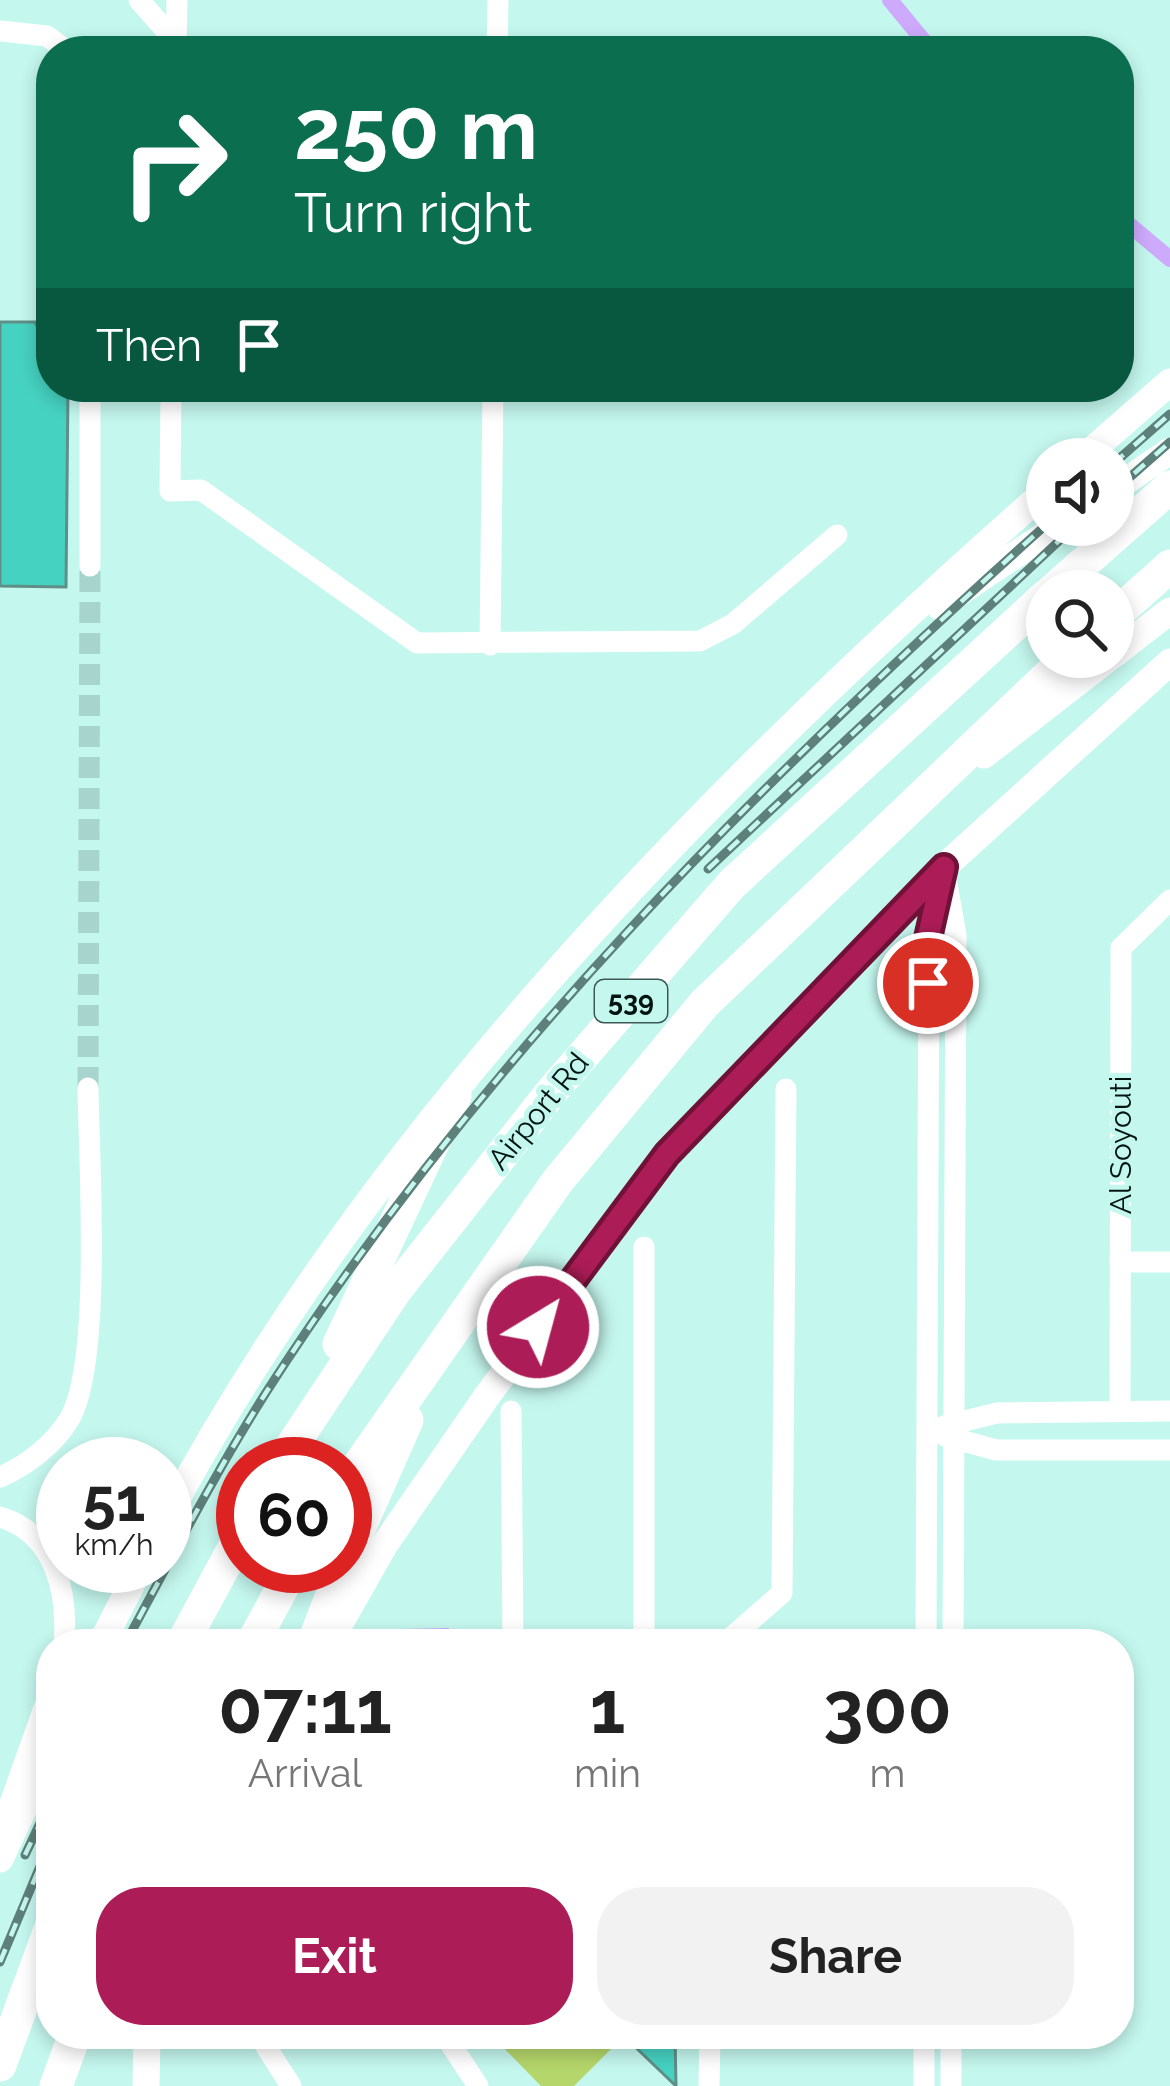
<!DOCTYPE html>
<html lang="en">
<head>
<meta charset="utf-8">
<style>
	:root { --surface:#fff; --page:#f2f2f2; --text:#222; --muted:#767676; --accent:#ac1c56 }
	body { margin:0; font-family:Raleway,sans-serif; background:var(--page); color:var(--text); height:100vh; display:flex; flex-direction:column; font-size:45px; white-space:nowrap }
	* { box-sizing:border-box; margin:0 }
	p { font-size:39px; color:var(--muted) }
	.icon { flex:none; width:66px; height:66px; fill:none; stroke:currentColor; stroke-width:2; stroke-linecap:round; stroke-linejoin:round }
	.map { position:relative; flex:1; overflow:hidden }
	.side { position:absolute; left:36px; top:1629px; width:1098px; height:420px; display:flex; flex-direction:column; background:var(--surface); border-radius:48px; box-shadow:0 6px 18px #0003 }
	.side>* { flex:none }
	.guide { position:absolute; left:36px; top:36px; width:1098px; height:366px; border-radius:48px; box-shadow:0 6px 18px #0003; background:#0b6e4f; color:#fff; overflow:hidden }
	.tools { position:absolute; left:1026px; top:438px; display:grid; gap:24px }
	.tools a { display:grid; place-items:center; width:108px; height:108px; border-radius:50%; background:var(--surface); box-shadow:0 6px 18px #0003; font-size:60px }
	.speed { position:absolute; left:36px; top:1437px; display:flex; gap:24px; font-size:60px; font-weight:700; text-align:center }
	.speed>* { display:grid; place-content:center; width:156px; height:156px; border-radius:50%; background:var(--surface); box-shadow:0 6px 18px #0003; line-height:1 }
	.speed small { font-size:30px; font-weight:400 }
	.speed .limit { border:18px solid #d22; background:#fff; color:#111 }
	.pin { position:absolute; display:grid; place-items:center; width:102px; height:102px; color:#fff; margin:-51px; border:6px solid #fff; border-radius:50%; box-shadow:0 3px 12px #0007 }
	.me { position:absolute; width:132px; margin:-66px; rotate:37deg; stroke-linejoin:round; filter:drop-shadow(0 0 9px #0008) }
	.turn { display:flex; align-items:center; gap:42px; height:252px; padding:0 60px; font-size:54px }
	.turn .icon { width:156px; height:156px; stroke-width:2.5 }
	.turn b { display:block; font-size:84px; line-height:102px }
	.then { display:flex; align-items:center; height:114px; padding:0 60px; background:#0003; gap:24px; font-size:45px }
	.eta { display:flex; justify-content:space-evenly; align-items:center; height:204px; text-align:center }
	.eta b { font-size:72px; font-weight:700; line-height:84px }
	.button { display:flex; gap:24px; margin-top:auto; padding:24px 60px }
	.button a { flex:1; height:138px; border-radius:48px; background:var(--accent); color:#fff; font-size:48px; font-weight:700; line-height:138px; text-align:center }
	.button a+a { background:var(--page); color:var(--text) }
	.map>svg:first-child { display:block }
	.green { fill:#b5d66b }
	.water { fill:#cdaafc }
	.lines { fill:none; stroke-linecap:round; stroke-linejoin:round }
	.canal { stroke:#cdaafc; stroke-width:16 }
	.building { fill:#46d2c1; stroke:#5f8f87; stroke-width:3 }
	.minor-tunnel { stroke:#a7d5cd; stroke-width:21; stroke-dasharray:21 10; stroke-linecap:butt }
	.minor { stroke:#fff; stroke-width:21 }
	.major { stroke:#fff; stroke-width:27 }
	.highway { stroke:#fff; stroke-width:33 }
	.rail-casing { stroke:#5e807a; stroke-width:9 }
	.rail { stroke:#c4f7ee; stroke-width:4.5; stroke-dasharray:14; stroke-linecap:butt }
	.route-casing { stroke:#701238; stroke-width:30 }
	.route { stroke:#ac1c56; stroke-width:21 }
	.labels { text-anchor:middle; dominant-baseline:central; stroke-width:10; stroke-linejoin:round; paint-order:stroke }
	.shield { fill:#c4f7ee; stroke:#3c5854; stroke-width:3 }
	.shield-label { font-size:27px; font-weight:bold; fill:#021412 }
	.street-label { font-size:30px; fill:#021412; stroke:#c4f7ee }
</style>
</head>
<body>
<div class="map">
<svg width="1170" height="2086" viewBox="0 0 1170 2086">
	<rect width="100%" height="100%" fill="#c4f7ee"/>
	<polygon class="green" points="490,2034 612,2034 619,2041 574,2086 541,2086"/>
	<polygon class="water" points="449,1628 449,1644 402,1644 402,1629"/>
	<g class="lines">
		<g class="canal">
			<polyline points="890,0 932,51"/>
			<polyline points="1119,216 1170,259"/>
		</g>
	</g>
	<g class="building">
		<polygon points="0,322 35,322 51,354 51,387 68,388 66,587 0,586"/>
		<polygon points="622,2034 675,2034 676,2086 630,2042"/>
	</g>
	<g class="lines">
		<polyline class="minor-tunnel" points="88,1088 90,566"/>
		<g class="minor">
			<polyline points="139,0 176,42 176,51"/>
			<polyline points="0,31 47,36 67,51"/>
			<polyline points="176,42 177,0"/>
			<polyline points="497,51 498,0"/>
			<polyline points="171,387 170,491 201,490 417,643 700,641 733,624 837,535"/>
			<polyline points="90,566 90,387"/>
			<polyline points="490,645 493,387"/>
			<polyline points="946,878 956,935 953,1644"/>
			<polyline points="644,1247 644,1644"/>
			<polyline points="1120,1262 1170,1262"/>
			<polyline points="511,1411 513,1644"/>
			<polyline points="1120,1411 1121,948 1170,900"/>
			<polyline points="944,1426 997,1413 1170,1411"/>
			<polyline points="945,1436 996,1450 1170,1450"/>
			<path d="M0 1477C26 1466 55 1444 70 1418 102 1361 89 1161 88 1088"/>
			<path d="M0 1517C56 1534 68 1593 64 1644"/>
			<polyline points="724,1644 782,1593 786,1089"/>
			<polyline points="926,1644 929,938 944,868"/>
			<polyline points="0,1831 51,1688"/>
			<polyline points="258,2034 291,2086"/>
			<polyline points="444,2034 478,2086"/>
			<polyline points="709,2086 710,2034"/>
			<polyline points="924,2086 924,2034"/>
			<polyline points="951,2086 951,2034"/>
		</g>
		<g class="major">
			<polyline points="1082,459 1170,382"/>
			<polyline points="1113,490 1170,451"/>
			<polyline points="939,606 1060,525"/>
			<polyline points="1113,655 1170,611"/>
			<polyline points="984,755 1110,657"/>
			<path d="M165 1521C372 1130 717 780 1047 490"/>
			<polyline points="101,1644 141,1566"/>
			<polyline points="328,1644 385,1544 487,1396 667,1154 944,867 1170,662"/>
			<polyline points="0,1859 51,1750"/>
			<polyline points="146,2086 147,2034"/>
		</g>
		<g class="highway">
			<polyline points="1052,591 1170,487"/>
			<polyline points="1113,617 1170,566"/>
			<polyline points="339,1344 455,1096"/>
			<polyline points="280,1464 395,1291 553,1090 732,884 1047,595"/>
			<polyline points="345,1485 557,1182 704,1004 1068,657"/>
			<polyline points="345,1561 407,1420"/>
			<polyline points="182,1644 243,1531"/>
			<polyline points="252,1644 294,1566"/>
			<polyline points="313,1644 343,1566"/>
			<polyline points="0,2065 51,1927"/>
			<polyline points="56,2086 75,2034"/>
		</g>
		<defs>
			<g id="rail">
				<polyline points="1113,464 1170,414"/>
				<polyline points="1113,492 1170,442"/>
				<polyline points="708,869 1076,525"/>
				<path d="M125 1644C171 1559 215 1473 267 1391 478 1062 758 783 1047 524"/>
				<polyline points="25,1855 51,1800"/>
				<polyline points="0,1962 51,1840"/>
			</g>
		</defs>
		<use href="#rail" class="rail-casing"/>
		<use href="#rail" class="rail"/>
	</g>
	<g class="lines">
		<defs>
			<polyline id="route" points="538,1327 667,1154 944,867 928,938 928,983"/>
		</defs>
		<use href="#route" class="route-casing"/>
		<use href="#route" class="route"/>
	</g>
	<g class="labels">
		<rect class="shield" x="595" y="980" width="72" height="42" rx="9"/>
		<g class="shield-label">
			<text x="631" y="1001">539</text>
		</g>
		<g class="street-label">
			<text transform="translate(538 1111) rotate(-51)">Airport Rd</text>
			<text transform="translate(1120 1145) rotate(-90)">Al Soyouti</text>
		</g>
	</g>
</svg>
<div class="tools">
<a><svg class="icon" aria-label="sound" viewBox="0 0 24 24"><path d="M4 9h4l5-4v14l-5-4H4zM17 9q2 3 0 6"/></svg></a>
<a><svg class="icon" aria-label="search" viewBox="0 0 24 24"><circle cx="10" cy="10" r="6"/><path d="M15 15l6 6"/></svg></a>
</div>
<div class="speed"><div>51<small>km/h</small></div><div class="limit">60</div></div>
<div class="pin" style="left:928px;top:983px;background:#d93025"><svg class="icon" aria-label="arrive" viewBox="0 0 24 24"><path d="M6 21V4h12l-3 4 3 4H6"/></svg></div>
<svg class="me" style="left:538px;top:1327px" viewBox="-20 -20 40 40"><circle r="17" fill="#ac1c56" stroke="#fff" stroke-width="3"/><path d="M0-11L8 9 0 5-8 9z" fill="#fff"/></svg>
<div class="guide">
<div class="turn"><svg class="icon" aria-label="right" viewBox="0 0 24 24"><path d="M7 20v-9h11M14 6l5 5-5 5"/></svg><div><b>250 m</b>Turn right</div></div>
<div class="then">Then<svg class="icon" aria-label="arrive" viewBox="0 0 24 24"><path d="M6 21V4h12l-3 4 3 4H6"/></svg></div>
</div>
<section class="side">
<div class="eta">
<div><b>07:11</b><p>Arrival</p></div>
<div><b>1</b><p>min</p></div>
<div><b>300</b><p>m</p></div>
</div>
<div class="button"><a>Exit</a><a>Share</a></div>
</section>
</div>
</body>
</html>
